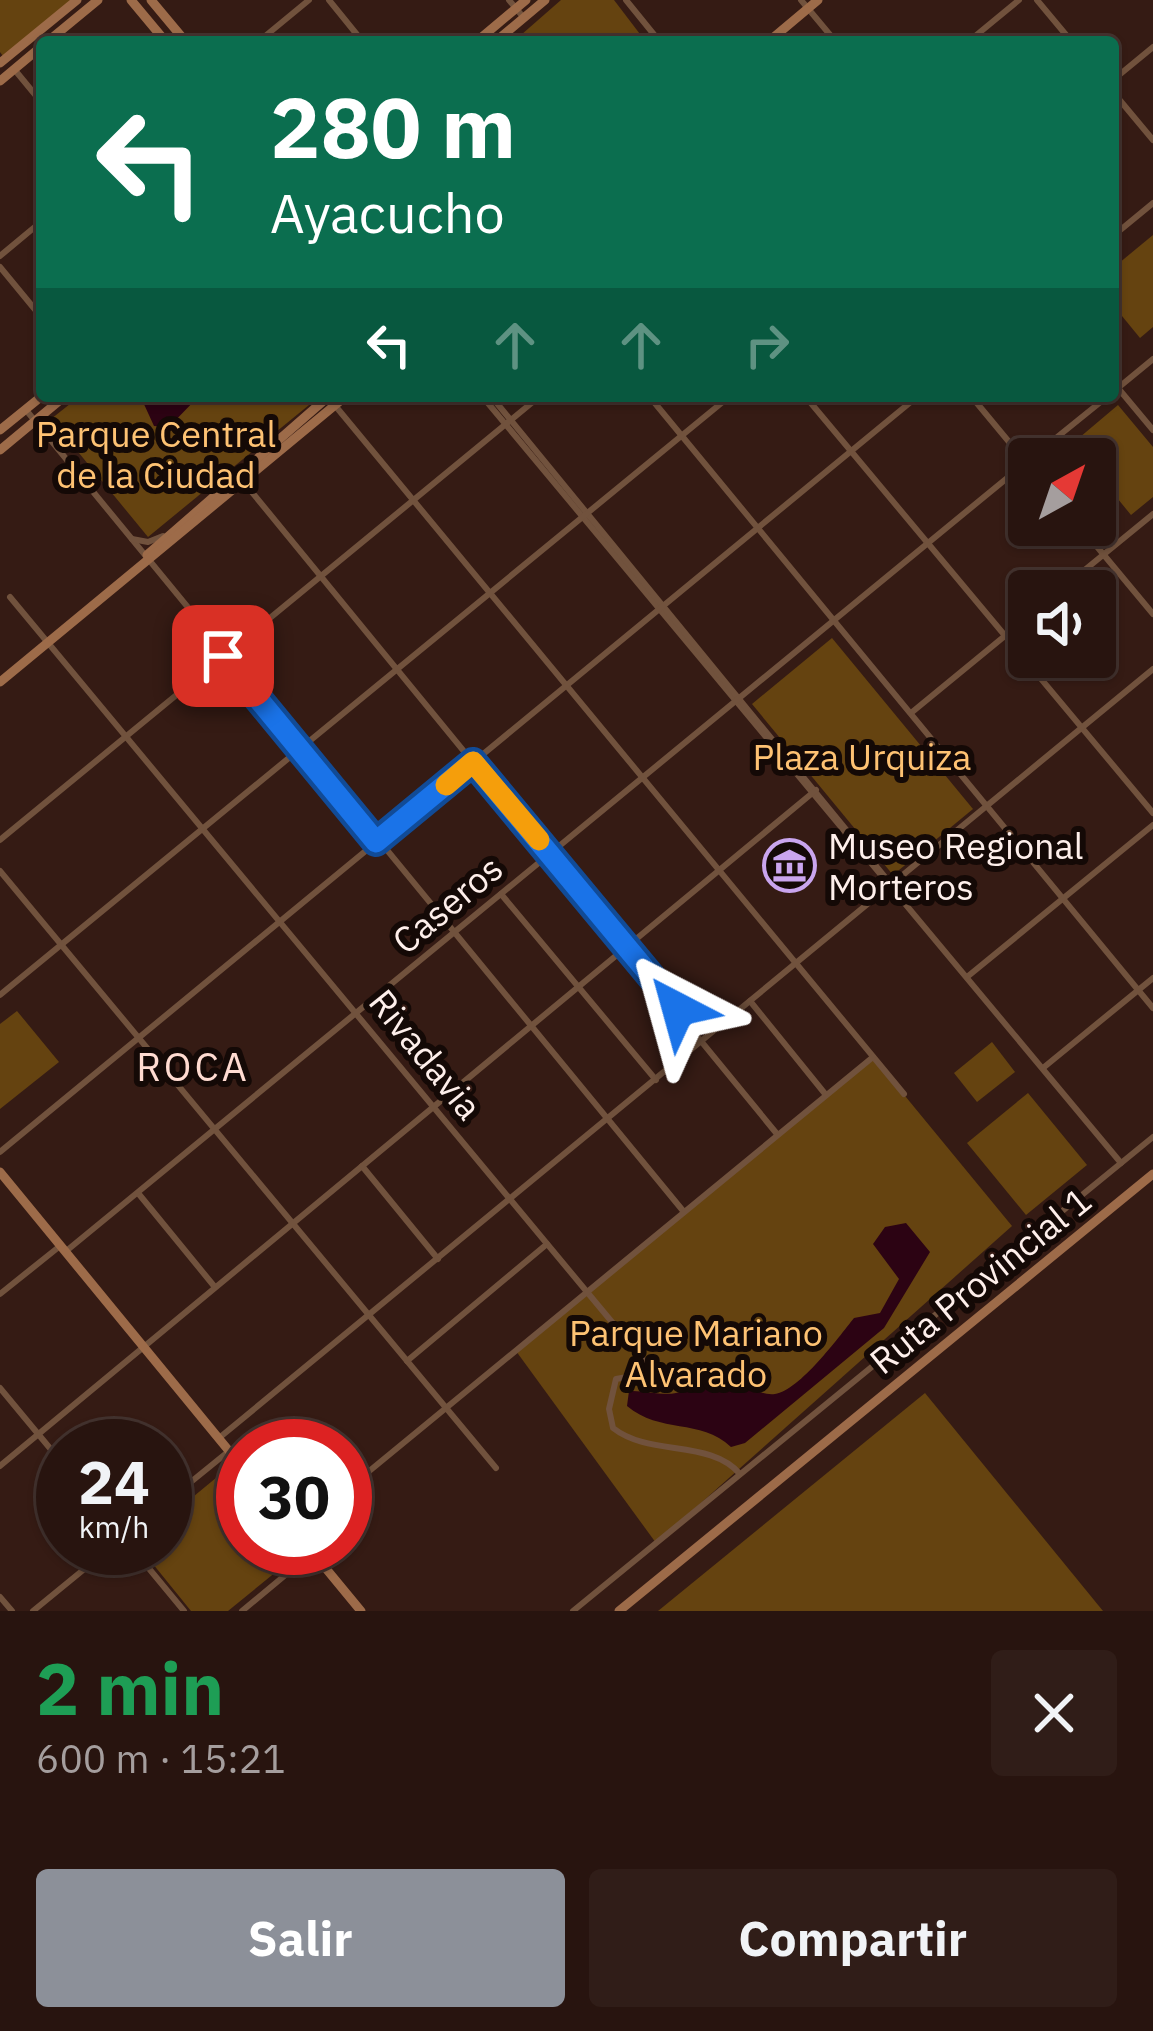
<!DOCTYPE html>
<html lang="es">
<head>
<meta charset="utf-8">
<style>
	:root { --surface:#28140f; --page:#301d18; --text:#f1f3f6; --muted:#a59e9e; --line:#44332f; --accent:#8c9099 }
	body { margin:0; font-family:"IBM Plex Sans",sans-serif; background:var(--page); color:var(--text); height:100vh; display:flex; flex-direction:column; font-size:45px; white-space:nowrap }
	* { box-sizing:border-box; margin:0 }
	p { font-size:39px; color:var(--muted) }
	.icon { flex:none; width:66px; height:66px; fill:none; stroke:currentColor; stroke-width:2; stroke-linecap:round; stroke-linejoin:round }
	.map { position:relative; height:1611px; overflow:hidden }
	.sheet { display:flex; flex-direction:column; background:var(--surface); flex:1 }
	.sheet>* { flex:none }
	.hud { position:absolute; left:36px; top:36px; width:1083px; height:366px; border-radius:12px; box-shadow:0 3px 9px #0004,0 0 0 3px var(--line); background:#0b6e4f; color:#fff; overflow:hidden }
	.needle { width:78px; rotate:40deg }
	.controls { position:absolute; left:1008px; top:438px; display:grid; gap:24px }
	.controls a { display:grid; place-items:center; width:108px; height:108px; border-radius:12px; background:var(--surface); box-shadow:0 3px 9px #0004,0 0 0 3px var(--line); font-size:60px }
	.speed { position:absolute; left:36px; top:1419px; display:flex; gap:24px; font-size:60px; font-weight:700; text-align:center }
	.speed>* { display:grid; place-content:center; width:156px; height:156px; border-radius:50%; background:var(--surface); box-shadow:0 3px 9px #0004,0 0 0 3px var(--line); line-height:1 }
	.speed small { font-size:30px; font-weight:400 }
	.speed .limit { border:18px solid #d22; background:#fff; color:#111 }
	.pin { position:absolute; display:grid; place-items:center; width:102px; height:102px; color:#fff; margin:-51px; border-radius:24px; box-shadow:0 6px 18px #0006 }
	.me { position:absolute; width:132px; margin:-66px; rotate:321deg; stroke-linejoin:round; filter:drop-shadow(0 0 9px #0008) }
	.turn { display:flex; align-items:center; gap:42px; height:252px; padding:0 36px; font-size:54px }
	.turn .icon { width:156px; height:156px; stroke-width:2.5 }
	.turn b { display:block; font-size:84px; line-height:102px }
	.lanes { display:flex; align-items:center; height:114px; padding:0 36px; background:#0003; justify-content:center; gap:60px; direction:ltr }
	.lanes .off { opacity:.35 }
	.round { display:grid; place-items:center; flex:none; width:126px; height:126px; border-radius:12px; background:var(--page) }
	.head { display:flex; align-items:center; justify-content:space-between; height:204px; padding:0 36px }
	h1 { font-size:72px; font-weight:800; line-height:90px; color:#1e9e55 }
	.cta { display:flex; gap:24px; margin-top:auto; padding:24px 36px }
	.cta a { flex:1; height:138px; border-radius:12px; background:var(--accent); color:#fff; font-size:48px; font-weight:800; line-height:138px; text-align:center }
	.cta a+a { background:var(--page); color:var(--text) }
	.map>svg:first-child { display:block }
	.green { fill:#654310 }
	.water { fill:#2c0313 }
	.lines { fill:none; stroke-linecap:round; stroke-linejoin:round }
	.street { stroke:#71523d; stroke-width:6 }
	.secondary { stroke:#9d6b49; stroke-width:9 }
	.route-casing { stroke:#114b97; stroke-width:30 }
	.route { stroke:#1a73e8; stroke-width:21 }
	.slow { stroke:#f59e0b; stroke-width:21 }
	.labels { text-anchor:middle; dominant-baseline:central; stroke-width:12; stroke-linejoin:round; paint-order:stroke }
	.park-label { font-size:36px; fill:#fec273; stroke:#140906 }
	.poi-label { font-size:36px; fill:#feefeb; stroke:#140906; text-anchor:start }
	.street-label { font-size:36px; fill:#feefeb; stroke:#140906 }
	.neighbourhood-label { font-size:39px; letter-spacing:3px; fill:#ffdbd1; stroke:#140906 }
</style>
</head>
<body>
<div class="map">
<svg width="1153" height="1611" viewBox="0 0 1153 1611">
	<rect width="100%" height="100%" fill="#351b14"/>
	<g class="green">
		<polygon points="0,0 77,0 5,59 0,52"/>
		<polygon points="561,0 614,0 646,42 513,42"/>
		<polygon points="1153,235 1153,327 1140,338 1113,305 1113,268"/>
		<polygon points="80,396 320,396 148,537 51,419"/>
		<polygon points="1118,405 1153,447 1153,497 1131,515 1095,471 1095,459 1086,459 1073,443"/>
		<polygon points="832,638 973,809 893,875 752,704"/>
		<polygon points="17,1011 59,1062 0,1109 0,1024"/>
		<polygon points="992,1042 1015,1072 977,1102 954,1073"/>
		<polygon points="873,1057 1012,1226 656,1543 516,1351"/>
		<polygon points="1028,1093 1087,1165 1026,1215 967,1143"/>
		<polygon points="925,1393 1103,1611 658,1611"/>
		<polygon points="228,1468 243,1486 243,1548 294,1548 298,1554 228,1611 191,1611 140,1548 165,1548 165,1520"/>
	</g>
	<g class="water">
		<polygon points="199,396 169,427 154,426 143,402 133,397"/>
		<path d="M906 1223 930 1252 884 1328 745 1443 731 1447C700 1418 660 1434 627 1406L629 1391C644 1390 662 1396 676 1393 693 1389 711 1382 730 1383 745 1383 759 1396 775 1394 800 1390 838 1338 854 1318L880 1313 899 1279 873 1244 885 1227Z"/>
	</g>
	<g class="lines">
		<g class="street">
			<polyline points="329,0 363,42"/>
			<polyline points="509,0 524,18"/>
			<polyline points="626,0 660,42"/>
			<polyline points="801,0 836,42"/>
			<polyline points="1037,0 1072,42"/>
			<polyline points="258,42 309,0"/>
			<polyline points="968,42 1019,0"/>
			<polyline points="14,69 42,103"/>
			<polyline points="1113,80 1153,47"/>
			<polyline points="1113,92 1153,140"/>
			<polyline points="1113,236 1153,203"/>
			<polyline points="0,256 42,221"/>
			<polyline points="0,267 42,318"/>
			<polyline points="1118,388 1153,430"/>
			<polyline points="1113,392 1153,359"/>
			<polyline points="482,396 1121,1163"/>
			<polyline points="491,396 889,882"/>
			<polyline points="649,396 1153,1008"/>
			<polyline points="805,396 1153,813"/>
			<polyline points="971,396 1029,466"/>
			<polyline points="328,397 904,1094"/>
			<polyline points="26,410 684,1212"/>
			<polyline points="1030,459 1108,396"/>
			<polyline points="242,480 777,1134"/>
			<polyline points="1079,525 1153,614"/>
			<polyline points="132,539 148,542 163,536"/>
			<polyline points="1059,591 1153,514"/>
			<path d="M10 597 646 1363 649 1373 616 1379 609 1409 613 1428C650 1457 710 1439 740 1474"/>
			<polyline points="911,713 1029,616"/>
			<polyline points="0,840 540,396"/>
			<polyline points="0,871 496,1468"/>
			<polyline points="501,894 656,1080"/>
			<polyline points="967,977 1153,825"/>
			<polyline points="0,995 730,396"/>
			<polyline points="750,1001 826,1095"/>
			<polyline points="1043,1068 1153,978"/>
			<polyline points="0,1152 918,396"/>
			<polyline points="362,1166 438,1259"/>
			<polyline points="138,1193 214,1286"/>
			<polyline points="65,1252 1029,460"/>
			<polyline points="0,1294 60,1246"/>
			<polyline points="407,1361 547,1244"/>
			<polyline points="0,1388 63,1464"/>
			<polyline points="219,1438 1153,669"/>
			<polyline points="0,1466 816,790"/>
			<polyline points="345,1491 873,1057"/>
			<polyline points="165,1503 229,1451"/>
			<polyline points="132,1548 184,1611"/>
			<polyline points="0,1597 12,1611"/>
			<polyline points="33,1611 110,1548"/>
			<polyline points="242,1611 313,1552"/>
			<polyline points="573,1611 1153,1137"/>
		</g>
		<g class="secondary">
			<polyline points="131,0 166,42"/>
			<polyline points="151,0 186,42"/>
			<polyline points="47,42 98,0"/>
			<polyline points="476,42 526,0"/>
			<polyline points="495,42 545,0"/>
			<polyline points="768,42 818,0"/>
			<polyline points="0,63 77,0"/>
			<polyline points="0,81 42,46"/>
			<polyline points="0,430 42,396"/>
			<polyline points="0,450 65,396"/>
			<polyline points="147,555 329,396"/>
			<polyline points="0,682 346,396"/>
			<polyline points="0,1172 243,1468"/>
			<polyline points="309,1548 361,1611"/>
			<polyline points="619,1611 1153,1174"/>
		</g>
	</g>
	<g class="lines">
		<defs>
			<polyline id="route" points="223,656 376,842 473,762 678,1009"/>
		</defs>
		<use href="#route" class="route-casing"/>
		<use href="#route" class="route"/>
		<polyline class="slow" points="446,785 473,762 539,840"/>
	</g>
	<defs>
		<symbol id="museum-ring" viewBox="-11 -11 22 22"><circle r="9.5" fill="#140906" stroke="#c9a5ee" stroke-width="1.5"/><path d="M0-6L6-3V-2H-6V-3ZM-5-1h2V3h-2ZM-1-1h2V3h-2ZM3-1h2V3H3ZM-6 4H6V6H-6Z" fill="#c9a5ee"/></symbol>
	</defs>
	<g fill-rule="evenodd">
		<use href="#museum-ring" x="760" y="836" width="59" height="59"/>
	</g>
	<g class="labels">
		<g class="park-label">
			<text x="156" y="433">Parque Central<tspan x="156" dy="41">de la Ciudad</tspan></text>
			<text x="862" y="756">Plaza Urquiza</text>
			<text x="696" y="1332">Parque Mariano<tspan x="696" dy="41">Alvarado</tspan></text>
		</g>
		<g class="poi-label">
			<text x="828" y="845">Museo Regional<tspan x="828" dy="41">Morteros</tspan></text>
		</g>
		<g class="street-label">
			<text transform="translate(447 904) rotate(-40)">Caseros</text>
			<text transform="translate(426 1054) rotate(51)">Rivadavia</text>
			<text transform="translate(980 1280) rotate(-39)">Ruta Provincial 1</text>
		</g>
		<g class="neighbourhood-label">
			<text x="193" y="1066">ROCA</text>
		</g>
	</g>
</svg>
<div class="controls">
<a><svg class="needle" viewBox="-14 -14 28 28"><path d="M0-13l5 13h-10z" fill="#e53935"/><path d="M0 13l5-13h-10z" fill="#a59e9e"/></svg></a>
<a><svg class="icon" aria-label="sound" viewBox="0 0 24 24"><path d="M4 9h4l5-4v14l-5-4H4zM17 9q2 3 0 6"/></svg></a>
</div>
<div class="speed"><div>24<small>km/h</small></div><div class="limit">30</div></div>
<div class="pin" style="left:223px;top:656px;background:#d93025"><svg class="icon" aria-label="arrive" viewBox="0 0 24 24"><path d="M6 21V4h12l-3 4 3 4H6"/></svg></div>
<svg class="me" style="left:678px;top:1009px" viewBox="-20 -20 40 40"><path d="M0-17L14 15 0 8-14 15z" fill="#1a73e8" stroke="#fff" stroke-width="4"/></svg>
<div class="hud">
<div class="turn"><svg class="icon" aria-label="left" viewBox="0 0 24 24"><path d="M17 20v-9H6M10 6l-5 5 5 5"/></svg><div><b>280 m</b>Ayacucho</div></div>
<div class="lanes"><svg class="icon" aria-label="left" viewBox="0 0 24 24"><path d="M17 20v-9H6M10 6l-5 5 5 5"/></svg><svg class="icon off" aria-label="ahead" viewBox="0 0 24 24"><path d="M12 20V5M6 11l6-6 6 6"/></svg><svg class="icon off" aria-label="ahead" viewBox="0 0 24 24"><path d="M12 20V5M6 11l6-6 6 6"/></svg><svg class="icon off" aria-label="right" viewBox="0 0 24 24"><path d="M7 20v-9h11M14 6l5 5-5 5"/></svg></div>
</div>
</div>
<section class="sheet">
<div class="head"><div><h1>2 min</h1><p>600 m · 15:21</p></div><a class="round"><svg class="icon" aria-label="close" viewBox="0 0 24 24"><path d="M6 6l12 12M18 6L6 18"/></svg></a></div>
<div class="cta"><a>Salir</a><a>Compartir</a></div>
</section>
</body>
</html>
